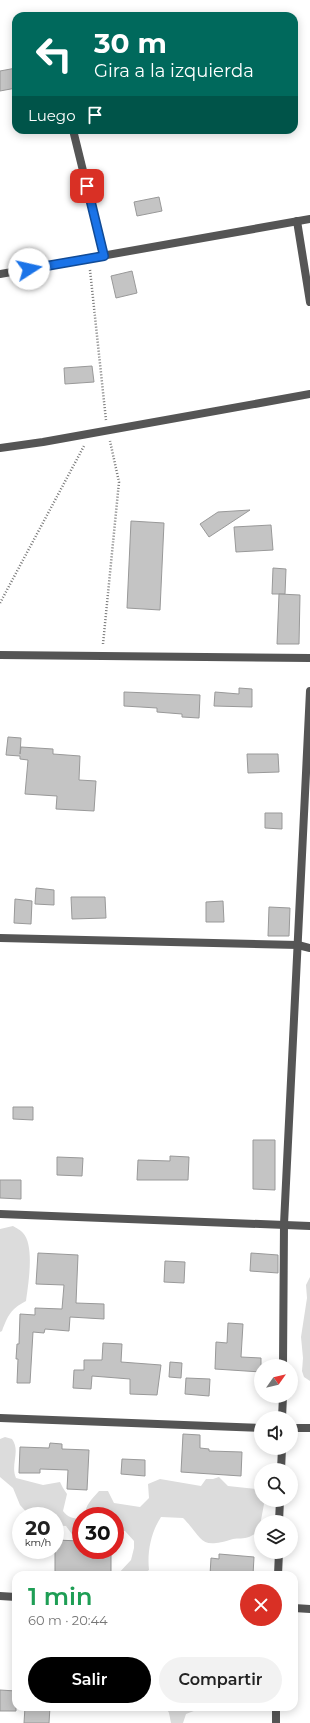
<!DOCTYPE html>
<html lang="es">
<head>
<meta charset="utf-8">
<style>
	:root { --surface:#fff; --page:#f2f2f2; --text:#222; --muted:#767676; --accent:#000 }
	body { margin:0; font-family:Montserrat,sans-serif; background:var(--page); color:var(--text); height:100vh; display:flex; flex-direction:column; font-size:15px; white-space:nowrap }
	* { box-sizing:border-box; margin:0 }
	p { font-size:13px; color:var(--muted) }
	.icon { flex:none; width:22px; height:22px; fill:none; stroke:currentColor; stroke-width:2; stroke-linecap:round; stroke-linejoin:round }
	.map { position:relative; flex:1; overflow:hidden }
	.side { position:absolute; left:12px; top:1571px; width:286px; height:140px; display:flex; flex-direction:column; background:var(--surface); border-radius:12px; box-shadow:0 2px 10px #0003 }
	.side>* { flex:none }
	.banner { position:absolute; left:12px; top:12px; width:286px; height:122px; border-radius:12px; box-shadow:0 2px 10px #0003; background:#00695c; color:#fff; overflow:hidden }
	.needle { width:26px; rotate:56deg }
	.controls { position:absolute; left:254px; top:1359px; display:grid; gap:8px }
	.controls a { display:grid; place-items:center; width:44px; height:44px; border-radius:50%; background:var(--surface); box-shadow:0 2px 10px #0003; font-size:20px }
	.speed { position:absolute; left:12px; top:1507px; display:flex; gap:8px; font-size:20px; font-weight:700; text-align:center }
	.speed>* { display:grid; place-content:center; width:52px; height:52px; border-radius:50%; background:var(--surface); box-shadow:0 2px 10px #0003; line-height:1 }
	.speed small { font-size:10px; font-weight:400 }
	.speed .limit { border:6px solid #d22; background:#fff; color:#111 }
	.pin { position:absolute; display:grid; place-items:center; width:34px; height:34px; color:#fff; margin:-17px; border-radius:8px; box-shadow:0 2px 6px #0006 }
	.me { position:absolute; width:44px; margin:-22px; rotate:80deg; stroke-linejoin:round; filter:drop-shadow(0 0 3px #0008) }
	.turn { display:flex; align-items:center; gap:14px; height:84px; padding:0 16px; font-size:18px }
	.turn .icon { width:52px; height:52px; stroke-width:2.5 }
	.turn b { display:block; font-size:28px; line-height:34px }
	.then { display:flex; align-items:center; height:38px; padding:0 16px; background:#0003; gap:8px; font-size:15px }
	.round { display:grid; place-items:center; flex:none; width:42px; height:42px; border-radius:21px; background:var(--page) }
	.overview { display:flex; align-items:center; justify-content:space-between; height:68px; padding:0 16px }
	h1 { font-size:24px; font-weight:600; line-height:30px; color:#1e9e55 }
	.button { display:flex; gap:8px; margin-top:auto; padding:8px 16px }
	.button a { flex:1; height:46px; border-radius:24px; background:var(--accent); color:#fff; font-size:16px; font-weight:600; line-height:46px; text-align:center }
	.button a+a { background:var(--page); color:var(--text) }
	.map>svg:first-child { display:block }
	.green { fill:#dcdcdc }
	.building { fill:#c4c4c4; stroke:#999 }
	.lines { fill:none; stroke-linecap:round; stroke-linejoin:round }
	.path { stroke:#777; stroke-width:2.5; stroke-dasharray:1 2; stroke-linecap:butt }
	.minor { stroke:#555; stroke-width:8 }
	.route-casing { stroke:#114b97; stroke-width:10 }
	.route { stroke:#1a73e8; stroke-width:7 }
</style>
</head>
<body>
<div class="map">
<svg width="310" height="1723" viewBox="0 0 310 1723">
	<rect width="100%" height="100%" fill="#fff"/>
	<g class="green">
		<path d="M13 1226C16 1228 21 1230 23 1233 35 1245 28 1286 26 1301 11 1309 8 1315 2 1331L0 1332V1229Z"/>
		<polygon points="310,1277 310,1381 304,1377 302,1371 303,1358 301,1337 307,1298 306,1285"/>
		<path d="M5 1437 12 1439C21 1451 10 1465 16 1478L43 1485 60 1482 63 1488 67 1494 63 1511C67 1517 74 1519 81 1519V1534L74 1537 66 1526 55 1525V1516H30L20 1505 13 1488 0 1477V1439Z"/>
		<path d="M219 1477 228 1486 257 1489 261 1491V1500H263L264 1504 259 1531C256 1533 252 1536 249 1537 244 1539 238 1538 233 1539 198 1550 204 1539 183 1518L161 1517C151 1532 147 1552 149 1570L142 1575H117L131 1560 134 1548V1541L125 1531H115V1516H85C85 1505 92 1499 99 1491H108L114 1503 140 1507 149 1498 148 1484 160 1479 201 1486 206 1479H213Z"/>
		<polygon points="166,1707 236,1707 226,1710 199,1709 186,1714 183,1723 171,1723 169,1713"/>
	</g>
	<g class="building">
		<polygon points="16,68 16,88 0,91 0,71"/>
		<polygon points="159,197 162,211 137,216 134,202"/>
		<polygon points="132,271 137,293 116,298 111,276"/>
		<polygon points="92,366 94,382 65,384 64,368"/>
		<polygon points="250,510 209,537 200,524 218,512"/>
		<polygon points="131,521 164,523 160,610 127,608"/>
		<polygon points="271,525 273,550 236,552 234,527"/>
		<polygon points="273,568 286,569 285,594 272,594"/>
		<polygon points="279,594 300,595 299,644 277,644"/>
		<polygon points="239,688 252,689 252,707 214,706 215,692 239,694"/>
		<polygon points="124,692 200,695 199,718 182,717 182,714 157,712 157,708 124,706"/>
		<polygon points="8,737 21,738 20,754 21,747 53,749 53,754 80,756 79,780 96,781 94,811 56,809 57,796 25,794 28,760 20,759 20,756 6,755"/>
		<polygon points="247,754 278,754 279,772 248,773"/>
		<polygon points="265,813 282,813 282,829 265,828"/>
		<polygon points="36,888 54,890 54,905 35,904"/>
		<polygon points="71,897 105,897 106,918 72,919"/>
		<polygon points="15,899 32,901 31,924 14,923"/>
		<polygon points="223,901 224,922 206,922 206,902"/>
		<polygon points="269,907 290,908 289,936 268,936"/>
		<polygon points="13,1107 33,1107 33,1120 13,1119"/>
		<polygon points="253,1140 275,1140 275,1190 253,1189"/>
		<polygon points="170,1156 189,1157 188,1180 137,1180 138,1160 170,1161"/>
		<polygon points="57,1157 83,1158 82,1176 57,1175"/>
		<polygon points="0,1180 21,1180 21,1199 0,1198"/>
		<polygon points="38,1253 78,1255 76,1303 104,1304 104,1319 70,1317 69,1331 45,1329 44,1333 33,1332 30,1383 17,1383 18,1359 16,1359 17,1344 19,1344 20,1314 35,1315 35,1308 62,1309 64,1285 36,1284"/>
		<polygon points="251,1253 278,1255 278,1273 250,1271"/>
		<polygon points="165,1261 185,1262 184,1283 164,1282"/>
		<polygon points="228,1323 243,1324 241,1357 261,1358 261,1372 215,1369 216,1342 227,1343"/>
		<polygon points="103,1343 122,1344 121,1362 161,1365 157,1395 130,1394 130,1379 92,1376 91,1389 73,1388 74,1370 84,1370 84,1360 102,1360"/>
		<polygon points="170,1362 182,1363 181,1378 169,1377"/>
		<polygon points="186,1378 210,1379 209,1396 185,1394"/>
		<polygon points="183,1434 200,1435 200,1448 209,1449 209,1451 242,1452 241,1476 181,1472"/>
		<polygon points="50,1443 62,1444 62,1449 89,1450 87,1490 67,1489 68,1470 40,1469 40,1473 19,1473 20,1447 49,1448"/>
		<polygon points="122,1459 145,1460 145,1476 121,1474"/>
		<polygon points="55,1540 81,1541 81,1550 111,1550 111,1573 93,1573 93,1575 55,1574"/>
		<polygon points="219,1554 254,1557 253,1575 210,1575 211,1558 219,1559"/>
		<polygon points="0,1690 16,1691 16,1711 0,1711"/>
		<polygon points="25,1707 50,1707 49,1723 24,1723"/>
	</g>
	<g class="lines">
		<g class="path">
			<polyline points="90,270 106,420"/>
			<polyline points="0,603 84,446"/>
			<polyline points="103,644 119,482 110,441"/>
		</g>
		<g class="minor">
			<polyline points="73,130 104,256"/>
			<polyline points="297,221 310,302"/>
			<polyline points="0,274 310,219"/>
			<polyline points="0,448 43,442 310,394"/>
			<polyline points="0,655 310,658"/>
			<polyline points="0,938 298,945 310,948"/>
			<polyline points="0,1214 310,1226"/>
			<polyline points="283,1366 284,1224 310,691"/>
			<polyline points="0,1418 261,1428"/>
			<polyline points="282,1418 283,1396"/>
			<polyline points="291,1428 310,1428"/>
			<polyline points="281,1470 282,1448"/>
			<polyline points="279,1522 280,1500"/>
			<polyline points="278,1575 279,1552"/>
			<polyline points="0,1596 16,1597"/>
			<polyline points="294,1608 310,1609"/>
			<polyline points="276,1723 276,1707"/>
		</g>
	</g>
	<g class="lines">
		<defs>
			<polyline id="route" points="29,269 104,256 87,186"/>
		</defs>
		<use href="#route" class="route-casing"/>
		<use href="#route" class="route"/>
	</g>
</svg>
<div class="controls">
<a><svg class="needle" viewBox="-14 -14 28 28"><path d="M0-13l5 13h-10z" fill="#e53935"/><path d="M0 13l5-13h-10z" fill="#767676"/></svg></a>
<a><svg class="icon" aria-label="sound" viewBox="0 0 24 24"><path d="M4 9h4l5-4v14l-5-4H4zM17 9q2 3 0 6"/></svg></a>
<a><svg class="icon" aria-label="search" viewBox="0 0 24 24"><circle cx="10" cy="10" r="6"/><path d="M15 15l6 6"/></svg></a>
<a><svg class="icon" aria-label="layers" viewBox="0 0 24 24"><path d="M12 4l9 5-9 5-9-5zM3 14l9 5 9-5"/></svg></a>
</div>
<div class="speed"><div>20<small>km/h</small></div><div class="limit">30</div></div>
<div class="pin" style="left:87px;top:186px;background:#d93025"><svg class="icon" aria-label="arrive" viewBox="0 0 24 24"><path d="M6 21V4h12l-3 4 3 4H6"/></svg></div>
<svg class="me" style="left:29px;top:269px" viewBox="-20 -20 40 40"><circle r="19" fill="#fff"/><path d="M0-13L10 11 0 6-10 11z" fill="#1a73e8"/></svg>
<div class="banner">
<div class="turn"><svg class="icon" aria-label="left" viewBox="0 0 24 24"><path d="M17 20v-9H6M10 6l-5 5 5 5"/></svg><div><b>30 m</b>Gira a la izquierda</div></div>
<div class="then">Luego<svg class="icon" aria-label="arrive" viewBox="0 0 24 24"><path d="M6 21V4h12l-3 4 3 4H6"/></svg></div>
</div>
<section class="side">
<div class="overview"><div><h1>1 min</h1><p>60 m · 20:44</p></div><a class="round" style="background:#d93025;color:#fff"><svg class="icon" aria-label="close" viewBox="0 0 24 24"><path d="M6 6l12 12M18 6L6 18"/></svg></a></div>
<div class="button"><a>Salir</a><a>Compartir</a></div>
</section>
</div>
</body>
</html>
